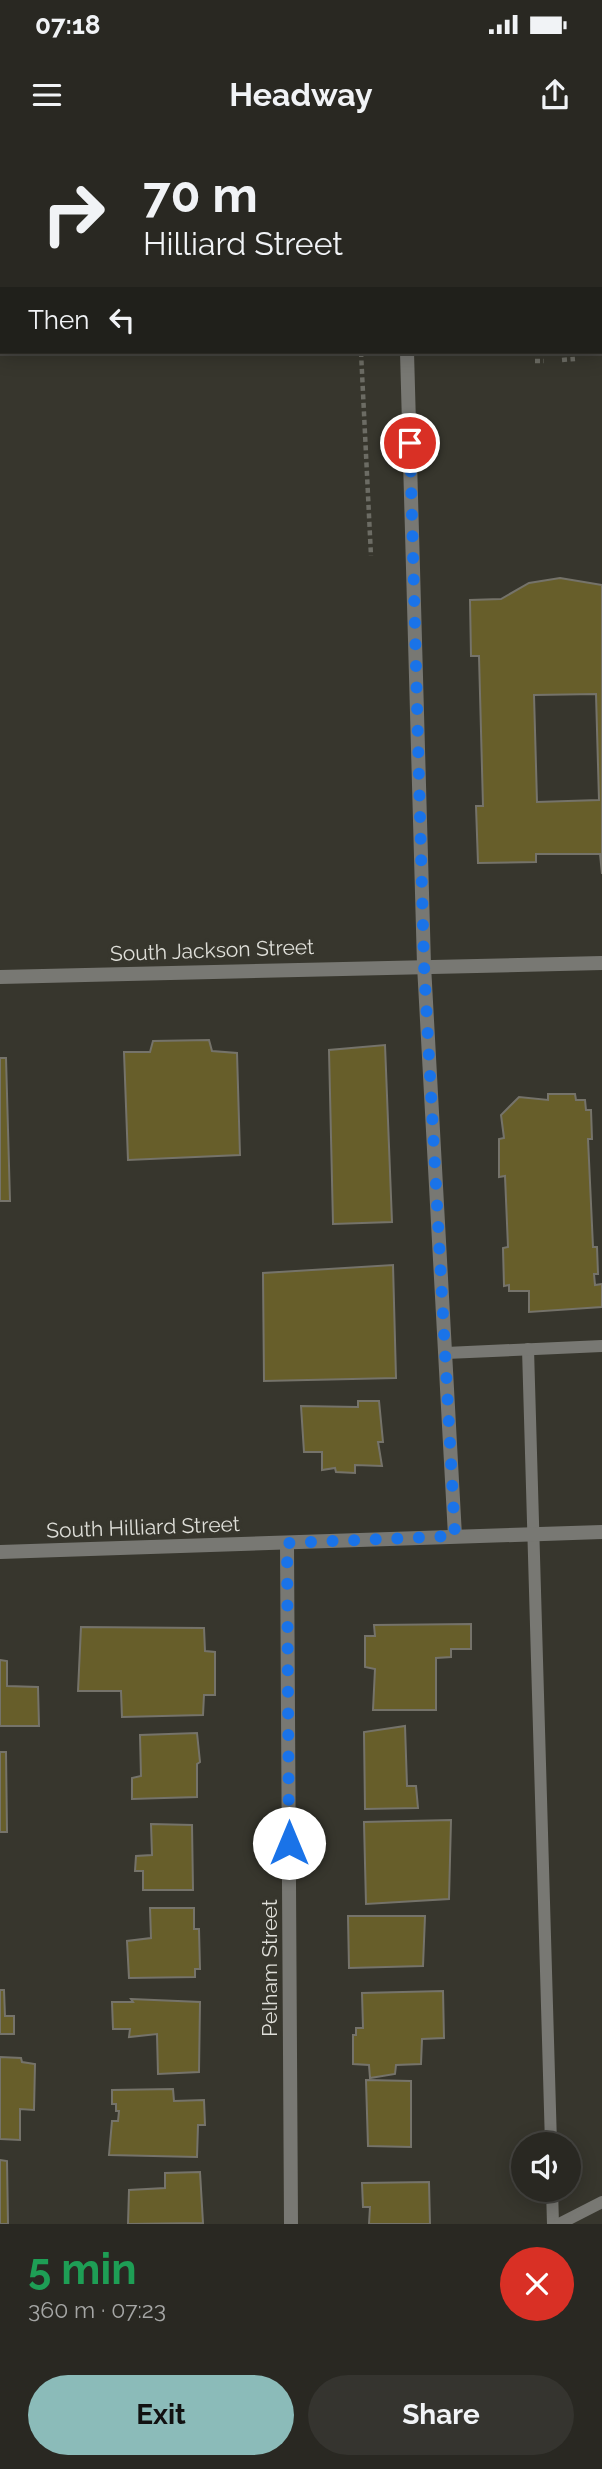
<!DOCTYPE html>
<html lang="en">
<head>
<meta charset="utf-8">
<style>
	:root { --surface:#292822; --page:#35342f; --text:#f1f3f6; --muted:#a5a6a5; --line:#454440; --accent:#8bbbb9 }
	body { margin:0; font-family:Raleway,sans-serif; background:var(--page); color:var(--text); height:100vh; display:flex; flex-direction:column; font-size:26px; white-space:nowrap }
	* { box-sizing:border-box; margin:0 }
	p { font-size:23px; color:var(--muted) }
	.icon { flex:none; width:38px; height:38px; fill:none; stroke:currentColor; stroke-width:2; stroke-linecap:round; stroke-linejoin:round }
	.map { position:relative; height:2084px; overflow:hidden }
	.sheet { display:flex; flex-direction:column; background:var(--surface); flex:1 }
	.sheet>* { flex:none }
	.banner { position:absolute; left:0px; top:0px; width:602px; height:214px; box-shadow:0 4px 18px #0003,0 0 0 2px var(--line); background:#292822; color:var(--text); overflow:hidden }
	.controls { position:absolute; left:511px; top:1992px; display:grid; gap:14px }
	.controls a { display:grid; place-items:center; width:70px; height:70px; border-radius:50%; background:var(--surface); box-shadow:0 4px 18px #0003,0 0 0 2px var(--line); font-size:35px }
	.pin { position:absolute; display:grid; place-items:center; width:60px; height:60px; color:#fff; margin:-30px; border:4px solid #fff; border-radius:50%; box-shadow:0 2px 7px #0007 }
	.me { position:absolute; width:77px; margin:-38px; rotate:0deg; stroke-linejoin:round; filter:drop-shadow(0 0 5px #0008) }
	.turn { display:flex; align-items:center; gap:24px; height:147px; padding:0 28px; font-size:32px }
	.turn .icon { width:91px; height:91px; stroke-width:2.5 }
	.turn b { display:block; font-size:49px; line-height:60px }
	.then { display:flex; align-items:center; height:66px; padding:0 28px; background:#0003; gap:14px; font-size:26px }
	.round { display:grid; place-items:center; flex:none; width:74px; height:74px; border-radius:37px; background:var(--page) }
	.headline { display:flex; align-items:center; justify-content:space-between; height:119px; padding:0 28px }
	h1 { font-size:42px; font-weight:700; line-height:52px; color:#1e9e55 }
	.primary-button { display:flex; gap:14px; margin-top:auto; padding:14px 28px }
	.primary-button a { flex:1; height:80px; border-radius:42px; background:var(--accent); color:#111; font-size:28px; font-weight:700; line-height:80px; text-align:center }
	.primary-button a+a { background:var(--page); color:var(--text) }
	.status { display:flex; justify-content:space-between; align-items:center; height:49px; padding:0 35px; background:var(--surface); direction:ltr }
	.status svg { height:19px; fill:currentColor }
	header { display:flex; justify-content:space-between; align-items:center; height:91px; padding:0 28px; background:var(--surface); font-size:32px; font-weight:700 }
	.map>svg:first-child { display:block }
	.building { fill:#675e2a; stroke:#75736a; stroke-width:2; fill-rule:evenodd }
	.lines { fill:none; stroke-linecap:round; stroke-linejoin:round }
	.path { stroke:#6c6c64; stroke-width:4.5; stroke-dasharray:5 3.5; stroke-linecap:butt }
	.service { stroke:#787873; stroke-width:12 }
	.minor { stroke:#787873; stroke-width:14 }
	.tertiary { stroke:#787873; stroke-width:14 }
	.route { stroke:#1a73e8; stroke-width:12; stroke-dasharray:0 21.6 }
	.labels { text-anchor:middle; dominant-baseline:central; stroke-width:7; stroke-linejoin:round; paint-order:stroke }
	.street-label { font-size:21px; fill:#deded8; stroke:#37362d }
</style>
</head>
<body>
<div class="status"><b>07:18</b><svg viewBox="0 0 49 12"><path d="M0 12V9h3v3zM5 12V6h3v6zM10 12V3h3v9zM15 12V0h3v12zM26 1h20v11H26zM47 4h2v5h-2z"/></svg></div>
<header><svg class="icon" aria-label="menu" viewBox="0 0 24 24"><path d="M4 6h16M4 12h16M4 18h16"/></svg>Headway<svg class="icon" aria-label="share" viewBox="0 0 24 24"><path d="M12 15V3M7 8l5-5 5 5M5 13v7h14v-7"/></svg></header>
<div class="map">
<svg width="602" height="2084" viewBox="0 0 602 2084">
	<rect width="100%" height="100%" fill="#37362d"/>
	<g class="building">
		<rect x="252" y="0" width="77" height="2"/>
		<path d="M560 438 602 445V734L600 714H536V722L478 723 476 666H483L479 516H471L470 460 501 459 529 443ZM596 554 599 660 537 662 534 555Z"/>
		<polygon points="209,900 212,911 237,913 240,1015 128,1020 124,912 150,912 153,901"/>
		<polygon points="385,905 392,1082 333,1084 329,910"/>
		<polygon points="0,918 6,918 10,1061 0,1061"/>
		<polygon points="548,954 575,954 576,960 585,960 586,970 591,970 592,999 588,999 593,1107 597,1107 598,1134 594,1134 595,1145 602,1144 602,1167 529,1172 529,1151 509,1151 509,1145 504,1146 503,1108 508,1107 505,1036 499,1037 499,999 504,998 501,975 519,957 548,960"/>
		<polygon points="393,1125 396,1238 264,1241 263,1133"/>
		<polygon points="358,1261 379,1261 383,1302 378,1302 382,1326 355,1325 355,1333 336,1332 335,1328 322,1330 322,1312 304,1312 301,1266 358,1267"/>
		<polygon points="471,1484 471,1509 451,1509 451,1517 436,1518 436,1570 373,1570 375,1529 365,1527 365,1496 375,1496 374,1485"/>
		<polygon points="81,1487 204,1488 205,1511 215,1512 215,1555 204,1555 203,1575 122,1577 121,1551 78,1551"/>
		<polygon points="0,1520 7,1521 7,1546 38,1547 39,1586 0,1586"/>
		<polygon points="405,1586 407,1646 416,1646 418,1668 365,1669 364,1592"/>
		<polygon points="197,1593 200,1622 197,1624 197,1657 132,1659 132,1638 141,1636 140,1595"/>
		<polygon points="0,1612 6,1612 7,1692 0,1692"/>
		<polygon points="451,1680 449,1759 366,1764 364,1682"/>
		<polygon points="151,1684 192,1685 193,1750 143,1750 143,1731 135,1731 136,1716 152,1715"/>
		<polygon points="150,1768 194,1768 194,1789 199,1789 200,1829 195,1829 195,1837 129,1838 127,1801 151,1798"/>
		<polygon points="348,1776 425,1776 423,1826 349,1828"/>
		<polygon points="0,1850 4,1850 5,1876 14,1876 14,1894 0,1894"/>
		<polygon points="443,1851 444,1898 422,1899 421,1924 396,1925 395,1934 370,1938 369,1925 353,1924 353,1895 356,1895 356,1888 363,1888 362,1853"/>
		<polygon points="131,1859 200,1862 199,1932 158,1934 157,1894 129,1897 130,1889 113,1889 112,1862 133,1862"/>
		<polygon points="0,1917 21,1918 22,1922 35,1924 34,1970 20,1969 20,2000 0,1999"/>
		<polygon points="366,1940 411,1941 411,2007 368,2006"/>
		<polygon points="173,1949 174,1961 204,1960 205,1985 198,1985 197,2017 109,2015 112,1981 118,1981 119,1971 116,1971 116,1964 112,1964 112,1950"/>
		<polygon points="0,2020 7,2021 8,2084 0,2084"/>
		<polygon points="200,2032 203,2083 128,2084 129,2050 165,2048 165,2033"/>
		<polygon points="429,2042 430,2084 369,2084 370,2067 363,2067 362,2043"/>
	</g>
	<g class="lines">
		<g class="path">
			<polyline points="361,212 371,416"/>
			<polyline points="562,220 575,219"/>
			<polyline points="535,221 544,221"/>
		</g>
		<g class="service">
			<polyline points="528,1209 551,2004"/>
			<polyline points="446,1213 602,1206"/>
			<polyline points="552,2049 553,2084"/>
			<polyline points="559,2084 602,2062"/>
		</g>
		<g class="minor">
			<polyline points="401,0 401,2"/>
			<polyline points="407,212 424,825 455,1396"/>
			<polyline points="0,837 602,823"/>
			<polyline points="287,1403 291,2084"/>
			<polyline points="0,1412 602,1392"/>
		</g>
		<g class="tertiary">
			<polyline points="600,170 602,170"/>
			<polyline points="0,172 2,173"/>
			<polyline points="0,194 2,193"/>
		</g>
	</g>
	<g class="lines">
		<polyline class="route" points="289,1703 287,1403 455,1396 424,825 410,303"/>
	</g>
	<g class="labels">
		<g class="street-label">
			<text transform="translate(212 810) rotate(-2)">South Jackson Street</text>
			<text transform="translate(143 1387) rotate(-2)">South Hilliard Street</text>
			<text transform="translate(269 1828) rotate(-90)">Pelham Street</text>
		</g>
	</g>
</svg>
<div class="controls">
<a><svg class="icon" aria-label="sound" viewBox="0 0 24 24"><path d="M4 9h4l5-4v14l-5-4H4zM17 9q2 3 0 6"/></svg></a>
</div>
<div class="pin" style="left:410px;top:303px;background:#d93025"><svg class="icon" aria-label="arrive" viewBox="0 0 24 24"><path d="M6 21V4h12l-3 4 3 4H6"/></svg></div>
<svg class="me" style="left:289px;top:1703px" viewBox="-20 -20 40 40"><circle r="19" fill="#fff"/><path d="M0-13L10 11 0 6-10 11z" fill="#1a73e8"/></svg>
<div class="banner">
<div class="turn"><svg class="icon" aria-label="right" viewBox="0 0 24 24"><path d="M7 20v-9h11M14 6l5 5-5 5"/></svg><div><b>70 m</b>Hilliard Street</div></div>
<div class="then">Then<svg class="icon" aria-label="left" viewBox="0 0 24 24"><path d="M17 20v-9H6M10 6l-5 5 5 5"/></svg></div>
</div>
</div>
<section class="sheet">
<div class="headline"><div><h1>5 min</h1><p>360 m · 07:23</p></div><a class="round" style="background:#d93025;color:#fff"><svg class="icon" aria-label="close" viewBox="0 0 24 24"><path d="M6 6l12 12M18 6L6 18"/></svg></a></div>
<div class="primary-button"><a>Exit</a><a>Share</a></div>
</section>
</body>
</html>
